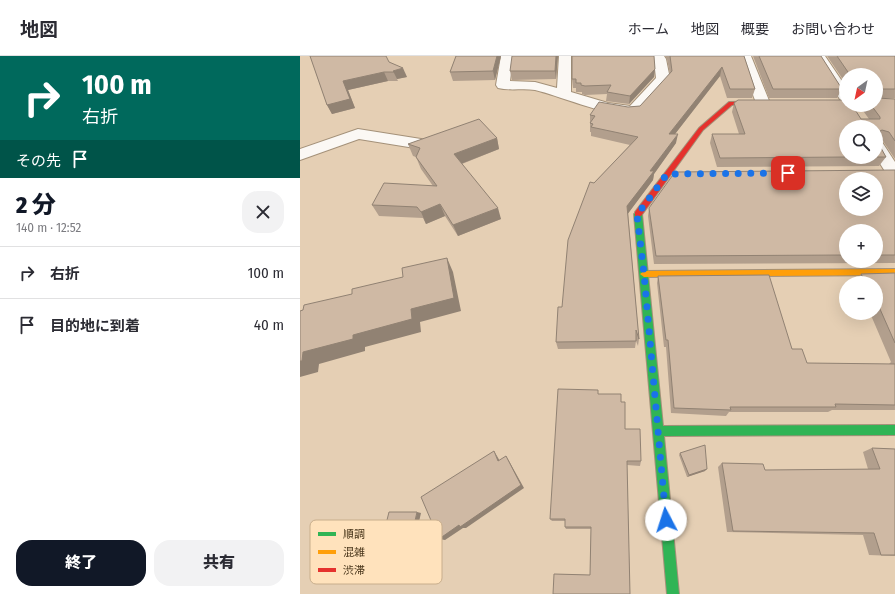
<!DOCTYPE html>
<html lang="ja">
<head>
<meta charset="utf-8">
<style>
	:root { --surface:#fff; --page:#f2f2f3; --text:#2b2b33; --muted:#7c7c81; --line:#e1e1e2; --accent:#111827 }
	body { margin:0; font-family:"Fira Sans Condensed","Noto Sans JP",sans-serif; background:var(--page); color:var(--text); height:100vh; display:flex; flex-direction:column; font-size:15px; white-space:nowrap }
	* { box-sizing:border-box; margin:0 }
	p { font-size:13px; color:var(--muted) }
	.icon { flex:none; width:22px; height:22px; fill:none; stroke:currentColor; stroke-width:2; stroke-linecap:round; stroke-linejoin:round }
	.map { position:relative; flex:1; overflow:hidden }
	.drawer { display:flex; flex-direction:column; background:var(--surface); width:300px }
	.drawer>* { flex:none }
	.top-card { background:#00695c; color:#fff; overflow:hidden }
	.needle { width:26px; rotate:213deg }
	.buttons { position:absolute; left:539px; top:12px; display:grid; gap:8px }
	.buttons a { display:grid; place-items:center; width:44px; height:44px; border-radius:50%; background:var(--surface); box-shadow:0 4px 16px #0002; font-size:20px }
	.pin { position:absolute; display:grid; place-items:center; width:34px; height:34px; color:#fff; margin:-17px; border-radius:8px; box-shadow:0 2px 6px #0006 }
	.me { position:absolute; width:44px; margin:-22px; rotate:355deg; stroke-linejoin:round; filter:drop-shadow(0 0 3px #0008) }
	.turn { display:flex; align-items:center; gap:14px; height:84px; padding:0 16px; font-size:18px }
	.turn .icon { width:52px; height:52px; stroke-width:2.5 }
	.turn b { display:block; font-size:28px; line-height:34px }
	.then { display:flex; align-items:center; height:38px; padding:0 16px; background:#0003; gap:8px; font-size:15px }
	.round { display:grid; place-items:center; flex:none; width:42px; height:42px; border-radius:16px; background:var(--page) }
	.summary { display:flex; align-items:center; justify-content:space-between; height:68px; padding:0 16px }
	h1 { font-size:24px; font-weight:800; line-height:30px; color:var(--accent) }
	.button { display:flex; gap:8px; margin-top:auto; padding:8px 16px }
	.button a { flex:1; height:46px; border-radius:16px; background:var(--accent); color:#fff; font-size:16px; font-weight:800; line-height:46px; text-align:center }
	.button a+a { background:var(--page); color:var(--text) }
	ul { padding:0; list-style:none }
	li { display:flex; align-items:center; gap:12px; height:52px; padding:0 16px; border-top:1px solid var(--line) }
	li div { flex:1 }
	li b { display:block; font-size:15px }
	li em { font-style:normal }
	header { display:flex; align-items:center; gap:24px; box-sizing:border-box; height:56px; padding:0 20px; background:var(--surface); border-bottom:1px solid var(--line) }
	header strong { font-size:19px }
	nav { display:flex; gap:22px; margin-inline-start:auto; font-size:14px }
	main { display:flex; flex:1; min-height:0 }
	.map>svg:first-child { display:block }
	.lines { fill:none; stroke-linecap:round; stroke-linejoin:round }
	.street-casing { stroke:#a49179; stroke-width:2 }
	.fast-casing { stroke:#a49179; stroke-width:2 }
	.slow-casing { stroke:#a49179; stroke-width:2 }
	.jam-casing { stroke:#a49179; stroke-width:2 }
	.street { fill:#fbf8f4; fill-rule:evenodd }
	.fast { fill:#30b455; fill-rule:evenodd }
	.slow { fill:#ff9f0a; fill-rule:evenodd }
	.jam { fill:#e5322d; fill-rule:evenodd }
	.wall { fill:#b29f8d; fill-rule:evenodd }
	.shaded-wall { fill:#918273 }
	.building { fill:#cfb9a4; stroke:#918273; fill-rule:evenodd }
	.route { stroke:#1a73e8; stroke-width:7; stroke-dasharray:0 12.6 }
	.key { fill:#ffe2bc; stroke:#c8ae8c; stroke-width:1 }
	.key-label { font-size:11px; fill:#49361b }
</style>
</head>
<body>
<header>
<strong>地図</strong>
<nav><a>ホーム</a><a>地図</a><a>概要</a><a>お問い合わせ</a></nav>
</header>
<main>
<section class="drawer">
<div class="top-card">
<div class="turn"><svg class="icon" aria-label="right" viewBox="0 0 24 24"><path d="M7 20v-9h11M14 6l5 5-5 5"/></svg><div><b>100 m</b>右折</div></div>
<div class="then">その先<svg class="icon" aria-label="arrive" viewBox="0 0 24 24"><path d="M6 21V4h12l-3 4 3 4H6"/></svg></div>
</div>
<div class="summary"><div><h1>2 分</h1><p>140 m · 12:52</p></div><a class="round"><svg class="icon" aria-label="close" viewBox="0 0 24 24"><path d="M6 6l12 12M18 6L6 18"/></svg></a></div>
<ul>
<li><svg class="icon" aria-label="right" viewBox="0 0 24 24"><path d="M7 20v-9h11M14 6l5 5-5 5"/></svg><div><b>右折</b></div><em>100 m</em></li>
<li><svg class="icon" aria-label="arrive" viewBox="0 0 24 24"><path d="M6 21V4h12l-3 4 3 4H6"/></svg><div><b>目的地に到着</b></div><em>40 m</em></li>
</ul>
<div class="button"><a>終了</a><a>共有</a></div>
</section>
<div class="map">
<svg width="595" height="538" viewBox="0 0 595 538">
	<rect width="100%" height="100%" fill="#e5cfb4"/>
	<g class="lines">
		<defs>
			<g id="street">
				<path d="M201 0H213L210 25 235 26 257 32 259 0H271V36L308 47 330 50 356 22 354 4 351 0H364L366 3 370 23 338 58C315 64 261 40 235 34 223 32 210 35 198 32L196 29Z"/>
				<polygon points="439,0 451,0 470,47 468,50 463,51 458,50 456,47"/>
				<polygon points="513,0 525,0 546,31 546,46 541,45"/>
				<polygon points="58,73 121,83 127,85 129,88 127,91 121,93 59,83 0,104 0,93"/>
				<polygon points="576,84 582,86 595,106 595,123 589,122 576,101"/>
			</g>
			<polygon id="fast" points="338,155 342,158 363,370 595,369 595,379 364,380 379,538 367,538 334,158"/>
			<polygon id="slow" points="595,213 595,219 344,221 340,218 344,215"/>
			<polygon id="jam" points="465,45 467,46 467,48 432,49 403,74 341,160 335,160 335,156 399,72 429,46"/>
		</defs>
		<use href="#street" class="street-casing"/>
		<use href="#fast" class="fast-casing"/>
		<use href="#slow" class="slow-casing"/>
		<use href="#jam" class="jam-casing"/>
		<use href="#street" class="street"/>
		<use href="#fast" class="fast"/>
		<use href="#slow" class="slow"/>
		<use href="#jam" class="jam"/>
	</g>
	<g class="wall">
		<polygon points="10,0 89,6 107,21 97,23 98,25 88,25 48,34 55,52 32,58 27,49"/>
		<polygon points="156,0 201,0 195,24 153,25 150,16"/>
		<polygon points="258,0 256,23 212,24 210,15"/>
		<polygon points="365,0 444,0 455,33 452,42 427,42 420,20 375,78 376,87 354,118 353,124 328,157 339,283 338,290 336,285 335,292 258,293 256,286 262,251 294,127 330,89 291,80 291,76 290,76 290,59 328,51 340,50 370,18 367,3"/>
		<polygon points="453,0 521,0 542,33 537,42 469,42"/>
		<path d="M527 0H595V42H578L577 43H595V103L583 85 580 84 581 92 586 101 579 110 417 111 410 87 412 78H439L432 56 434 47 561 63H569L559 49H576V19H546V28ZM576 71V101H546Z"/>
		<polygon points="355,13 354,21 329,48 306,45 307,38 285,39 282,38 282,36 276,36 276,32 273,32 272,23"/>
		<polygon points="197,82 199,93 162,108 201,163 158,180 145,160 126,168 123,162 79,160 72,149 133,130 121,113 116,101 113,100 108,88"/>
		<path d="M595 114V207L354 208 348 160 349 152ZM546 175H576V205H546Z"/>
		<polygon points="595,217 595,354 532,354 528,356 429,356 426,360 371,357 366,291 364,291 357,227 358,220 492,293 507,307 589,308 591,306 570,257 576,257 576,227 555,227 554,226 561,218"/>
		<polygon points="298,338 321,346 325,373 341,405 340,410 327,409 330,538 254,518 290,519 291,473 266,473 265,471 265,465 252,465 250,463"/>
		<polygon points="572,392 595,393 595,500 569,499 563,479 427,476 418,411 422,407 465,414 568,413 563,396"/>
		<polygon points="380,397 405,415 387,421 379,399"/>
	</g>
	<g class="shaded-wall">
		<polygon points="197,0 201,0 195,24 193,15"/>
		<polygon points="256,0 258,0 256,23 255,15"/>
		<polygon points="422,11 420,20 368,87 369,78"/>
		<polygon points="103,12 107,21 97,23 93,15"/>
		<polygon points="355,13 354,21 329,48 330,40"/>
		<polygon points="84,16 88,25 48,34 55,52 32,58 27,49 43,25"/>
		<polygon points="580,39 576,45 576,40"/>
		<polygon points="378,78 376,87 354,118 353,124 327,159 327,150 350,115"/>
		<polygon points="197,82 199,93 158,109 154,98"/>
		<polygon points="140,148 145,160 126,168 121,156"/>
		<polygon points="198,152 201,163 158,180 153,169"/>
		<polygon points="147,202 153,216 161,255 120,266 121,276 65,291 65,295 19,308 18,316 0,321 0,305 3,296 53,279 111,253"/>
		<polygon points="194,395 197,400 202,409 198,405"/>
		<polygon points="206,400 209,405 224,432 166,472 163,472 145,484 139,483"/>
		<polygon points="407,413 405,415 387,421 389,419"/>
		<polygon points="117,456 121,457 112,496 108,496"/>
	</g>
	<g class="building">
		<polygon points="10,0 86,0 89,6 103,12 93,15 94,16 84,16 43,25 50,43 27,49"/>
		<polygon points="156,0 197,0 193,15 150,16"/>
		<polygon points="212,0 256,0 255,15 210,15"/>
		<polygon points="272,0 354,0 355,13 330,40 307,36 311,29 285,30 281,29 281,27 276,27 276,23 272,23"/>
		<polygon points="370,0 444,0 455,33 430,33 422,11 369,78 378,78 350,115 354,115 327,150 339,283 336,274 336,285 256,286 258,251 262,251 268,184 290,126 294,127 338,81 291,71 293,68 290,67 295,60 290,59 299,46 328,51 340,50 372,15"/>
		<polygon points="459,0 521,0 542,33 473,33"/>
		<polygon points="537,0 595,0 595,33 581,33 580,39 576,40 576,19 550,19"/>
		<polygon points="576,42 595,43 595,85 589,76 582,74 580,75 581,92 586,101 576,101 576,71 546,71 546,101 420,102 412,78 445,78 434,47 438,44 546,44 546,49 552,49 561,63 580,63 580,61 571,49 576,49"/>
		<polygon points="179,63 197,82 154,98 198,152 153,169 140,148 121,156 117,151 72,149 84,127 137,130 116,101 120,92 108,88"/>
		<path d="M595 114V199H576V175H546V199L356 200 349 152 375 116ZM546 123H576V153H546Z"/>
		<polygon points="147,202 154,242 111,253 112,263 53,279 53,283 3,296 2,305 0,305 0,255 3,254 4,249 52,238 52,233 103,221 102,212"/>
		<polygon points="595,217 595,287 576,244 576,227 566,227 561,218"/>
		<polygon points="469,219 492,293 502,293 507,307 595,308 595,349 535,348 536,351 430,351 431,354 374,352 368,284 366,284 358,220"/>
		<polygon points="258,333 298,334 298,338 321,338 321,346 325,346 325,373 340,373 341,405 327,405 330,538 253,538 254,518 290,519 291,471 265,471 265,463 250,463"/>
		<polygon points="405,389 407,413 389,419 380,397"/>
		<polygon points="572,392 595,393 595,499 581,499 574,477 433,475 422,407 463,408 465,414 580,413"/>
		<polygon points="194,395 198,405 206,400 221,429 160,471 159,469 139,483 121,441"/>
		<polygon points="89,456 117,456 108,496 79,496"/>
	</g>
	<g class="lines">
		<polyline class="route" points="366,464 344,218 337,159 367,118 488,117"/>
	</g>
	<rect x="10" y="464" width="132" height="64" rx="6" class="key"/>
	<rect x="18" y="476" width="18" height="4" fill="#30b455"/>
	<rect x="18" y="494" width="18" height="4" fill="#ff9f0a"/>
	<rect x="18" y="512" width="18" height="4" fill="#e5322d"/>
	<g class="key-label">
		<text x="43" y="482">順調</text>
		<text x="43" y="500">混雑</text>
		<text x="43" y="518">渋滞</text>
	</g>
</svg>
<div class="buttons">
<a><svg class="needle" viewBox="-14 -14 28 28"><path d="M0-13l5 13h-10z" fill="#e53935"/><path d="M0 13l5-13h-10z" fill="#7c7c81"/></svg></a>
<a><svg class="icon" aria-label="search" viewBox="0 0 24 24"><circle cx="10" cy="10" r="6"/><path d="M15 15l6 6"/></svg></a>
<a><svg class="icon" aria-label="layers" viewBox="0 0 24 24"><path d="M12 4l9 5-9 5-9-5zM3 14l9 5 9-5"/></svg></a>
<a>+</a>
<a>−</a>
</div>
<div class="pin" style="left:488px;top:117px;background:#d93025"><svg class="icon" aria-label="arrive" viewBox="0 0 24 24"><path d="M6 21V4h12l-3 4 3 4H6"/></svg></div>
<svg class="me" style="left:366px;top:464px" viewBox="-20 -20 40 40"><circle r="19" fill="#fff"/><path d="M0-13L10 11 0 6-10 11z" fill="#1a73e8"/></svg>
</div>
</main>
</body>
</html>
